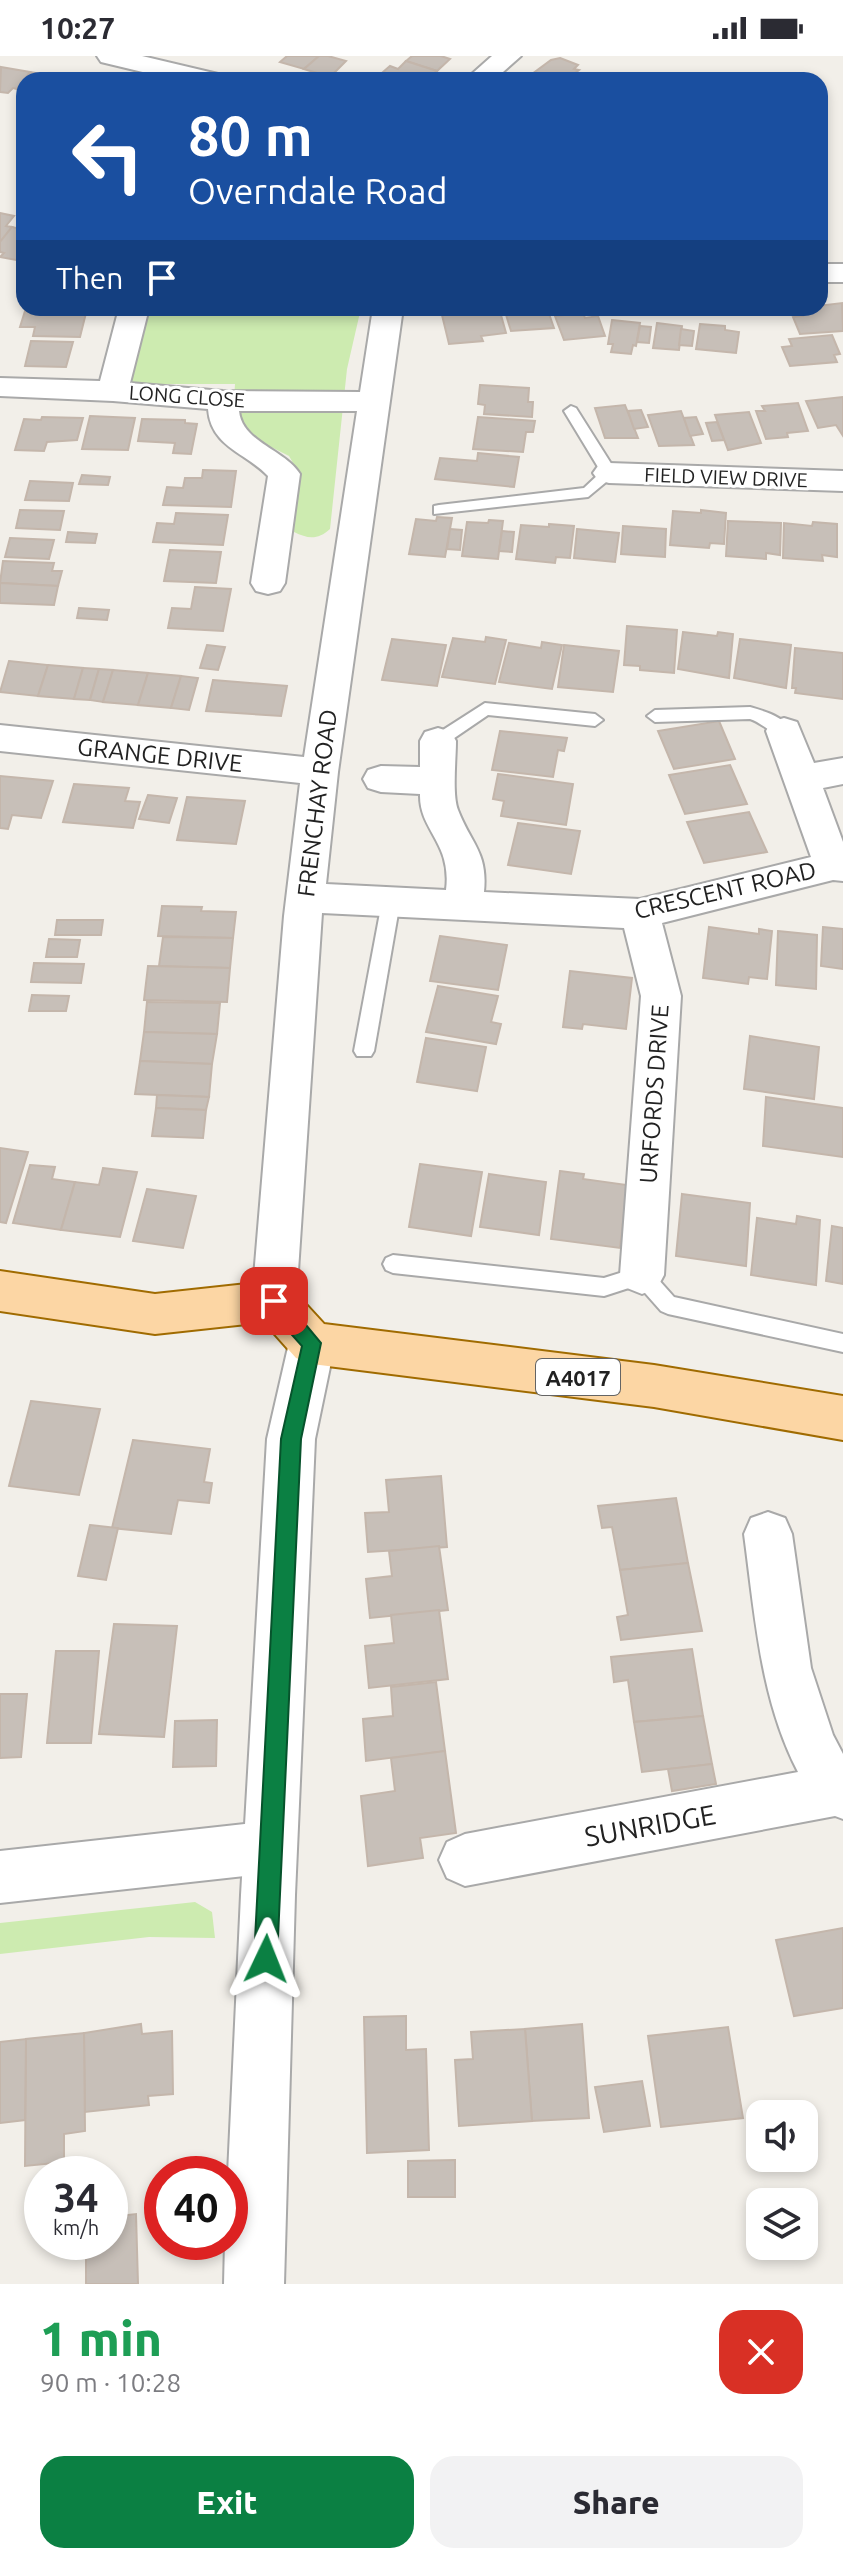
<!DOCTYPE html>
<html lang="en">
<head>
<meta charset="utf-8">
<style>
	:root { --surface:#fff; --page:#f2f2f3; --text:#2b2b33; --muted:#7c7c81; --accent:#0b8043 }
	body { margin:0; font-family:Ubuntu,sans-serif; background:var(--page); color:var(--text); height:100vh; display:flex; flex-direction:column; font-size:30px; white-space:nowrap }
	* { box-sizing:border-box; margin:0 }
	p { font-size:26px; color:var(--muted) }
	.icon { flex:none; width:44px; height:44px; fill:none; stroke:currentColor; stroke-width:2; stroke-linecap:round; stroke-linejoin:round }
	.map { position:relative; height:2228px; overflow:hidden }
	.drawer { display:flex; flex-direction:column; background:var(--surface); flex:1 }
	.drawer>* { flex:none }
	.hud { position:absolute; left:16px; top:16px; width:812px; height:244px; border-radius:24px; box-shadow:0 4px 12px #0003; background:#1a4fa0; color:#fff; overflow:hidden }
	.buttons { position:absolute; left:746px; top:2044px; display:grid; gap:16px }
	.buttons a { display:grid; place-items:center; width:72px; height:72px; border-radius:16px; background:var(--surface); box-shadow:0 4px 12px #0003; font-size:40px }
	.speed { position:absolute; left:24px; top:2100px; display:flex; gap:16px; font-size:40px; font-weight:700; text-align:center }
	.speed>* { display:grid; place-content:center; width:104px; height:104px; border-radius:50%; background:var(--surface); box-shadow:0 4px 12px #0003; line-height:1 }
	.speed small { font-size:20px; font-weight:400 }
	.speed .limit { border:12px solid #d22; background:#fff; color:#111 }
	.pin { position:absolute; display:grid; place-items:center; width:68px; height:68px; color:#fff; margin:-34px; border-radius:16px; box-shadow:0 4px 12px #0006 }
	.me { position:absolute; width:88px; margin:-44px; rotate:2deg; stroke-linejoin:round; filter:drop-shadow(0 0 6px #0008) }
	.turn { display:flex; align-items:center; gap:28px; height:168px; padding:0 40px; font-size:36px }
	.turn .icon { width:104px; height:104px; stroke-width:2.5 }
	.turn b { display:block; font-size:56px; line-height:68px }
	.then { display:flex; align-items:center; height:76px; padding:0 40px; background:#0003; gap:16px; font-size:30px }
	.round { display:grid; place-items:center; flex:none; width:84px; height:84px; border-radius:24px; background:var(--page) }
	.headline { display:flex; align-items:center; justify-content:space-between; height:136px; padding:0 40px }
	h1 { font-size:48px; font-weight:800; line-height:60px; color:#1e9e55 }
	.primary-button { display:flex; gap:16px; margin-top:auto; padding:16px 40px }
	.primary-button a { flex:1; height:92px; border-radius:24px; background:var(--accent); color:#fff; font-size:32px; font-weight:800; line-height:92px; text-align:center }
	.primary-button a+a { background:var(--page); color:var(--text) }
	.status { display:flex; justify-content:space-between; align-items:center; height:56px; padding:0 40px; background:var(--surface); direction:ltr }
	.status svg { height:22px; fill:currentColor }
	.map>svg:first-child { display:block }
	.grass { fill:#cdebb0 }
	.building { fill:#c7bfb8; stroke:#c4b6ab; stroke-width:2 }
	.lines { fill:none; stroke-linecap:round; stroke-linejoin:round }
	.service-casing { stroke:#a9a9a9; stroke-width:4 }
	.minor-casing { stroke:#a9a9a9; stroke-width:4 }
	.tertiary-casing { stroke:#a9a9a9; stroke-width:4 }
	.primary-casing { stroke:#a06b00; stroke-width:4 }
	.service { fill:#fff; fill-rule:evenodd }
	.minor { fill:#fff; fill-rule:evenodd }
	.tertiary { fill:#fff; fill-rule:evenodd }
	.primary { fill:#fcd6a4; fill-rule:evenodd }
	.route { fill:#0b8043; stroke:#07532c; stroke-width:2 }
	.labels { text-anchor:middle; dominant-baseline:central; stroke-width:6; stroke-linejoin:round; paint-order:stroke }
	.far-street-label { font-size:20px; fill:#222; stroke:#fff }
	.shield { fill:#fff; stroke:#646464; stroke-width:2 }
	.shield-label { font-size:22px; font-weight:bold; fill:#222 }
	.street-label { font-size:24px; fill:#222; stroke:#fff }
	.near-street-label { font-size:28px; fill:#222; stroke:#fff }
</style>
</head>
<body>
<div class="status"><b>10:27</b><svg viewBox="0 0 49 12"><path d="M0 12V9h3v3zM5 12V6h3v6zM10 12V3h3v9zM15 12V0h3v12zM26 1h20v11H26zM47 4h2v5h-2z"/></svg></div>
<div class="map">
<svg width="843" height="2228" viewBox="0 0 843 2228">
	<rect width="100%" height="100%" fill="#f2efe9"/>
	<g class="grass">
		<path d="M149 252H361L347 313 330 473C318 484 308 483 294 476L296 412 289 400 245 378 233 358 235 328H130Z"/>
		<polygon points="195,1846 212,1856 215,1882 149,1881 0,1898 0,1867"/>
	</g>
	<g class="building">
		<polygon points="287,0 319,0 304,13 280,6"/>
		<polygon points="319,0 328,0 346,5 330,21 304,13"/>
		<polygon points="412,0 441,0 450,3 437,15 406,5"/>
		<polygon points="560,2 578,9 574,13 579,14 566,24 547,24 532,18 551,4"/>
		<polygon points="406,5 437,15 427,24 410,24 383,16 390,10 398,13"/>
		<polygon points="1,11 30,16 17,33 13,32 8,37 0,36"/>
		<polygon points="30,16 58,21 55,24 24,24"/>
		<polygon points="0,157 14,160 6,170 12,171 0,186"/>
		<polygon points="12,171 24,174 24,195 16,204 0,201 4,197 0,196 0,186"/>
		<polygon points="842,247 843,275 800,278 793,261 803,260 800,252"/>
		<polygon points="499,252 506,277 481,280 483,285 449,288 442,259"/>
		<polygon points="504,252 547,252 554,272 511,275"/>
		<polygon points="25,255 86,257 80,281 33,280 35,271 20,271"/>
		<polygon points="583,257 585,262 598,260 605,280 564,284 555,260"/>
		<polygon points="612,264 640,267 636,290 633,289 631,298 611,296 613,288 608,288"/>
		<polygon points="657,267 682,270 679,294 653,292"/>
		<polygon points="700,268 725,270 725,274 739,276 736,297 696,293"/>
		<polygon points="640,270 651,271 649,287 637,286"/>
		<polygon points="681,273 694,275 692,290 679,289"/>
		<polygon points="832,279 840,298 834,299 837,306 790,310 782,291 792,290 789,283"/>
		<polygon points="31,285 73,286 66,311 25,310"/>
		<polygon points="480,329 529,332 528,346 533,346 532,361 484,358 485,349 478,348"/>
		<polygon points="843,341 843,380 836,369 818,372 806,345"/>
		<polygon points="798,347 808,375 787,377 788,381 766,383 756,355 765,355 762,350"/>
		<polygon points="625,349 638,382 605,382 595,352"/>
		<polygon points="641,354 648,371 634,373 628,355"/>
		<polygon points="681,355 694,389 659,390 648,359"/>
		<polygon points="749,356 761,387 728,394 715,359"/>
		<polygon points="90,360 135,362 128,394 82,393"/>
		<polygon points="42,361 83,362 77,384 47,386 44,395 15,394 24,363 41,364"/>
		<polygon points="478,361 535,365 533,376 526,376 523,396 473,393"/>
		<polygon points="696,361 703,378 690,380 684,362"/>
		<polygon points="142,363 185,364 185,367 197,368 191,398 173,397 175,387 138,385"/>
		<polygon points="717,366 724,384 712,385 706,367"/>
		<polygon points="478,397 519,401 514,431 435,423 440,402 477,405"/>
		<polygon points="203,414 236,415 231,451 163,449 167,431 183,432 185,422 202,422"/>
		<polygon points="82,419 110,421 108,429 79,428"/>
		<polygon points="30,425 73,427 69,445 25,444"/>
		<polygon points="20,454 64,455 60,474 16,472"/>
		<polygon points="701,454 726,457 724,488 710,487 709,492 670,489 673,455 701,457"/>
		<polygon points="176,457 228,459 223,489 153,486 157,467 174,468"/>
		<polygon points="437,461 452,462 445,501 409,498 416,463 436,465"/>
		<polygon points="489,464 503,465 498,503 462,500 467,466 488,467"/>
		<polygon points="728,465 781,467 780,499 766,497 766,503 726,500"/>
		<polygon points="813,466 837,468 837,501 822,499 823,505 783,502 784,467 812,470"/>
		<polygon points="549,468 574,470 570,502 556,501 555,507 516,503 521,469 549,471"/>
		<polygon points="623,470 666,473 665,501 621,498"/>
		<polygon points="450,473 462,474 460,494 447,493"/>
		<polygon points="577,473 619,477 615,506 574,502"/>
		<polygon points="502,475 514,476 512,496 499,495"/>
		<polygon points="68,476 97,478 95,487 66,486"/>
		<polygon points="10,482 54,484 49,503 5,501"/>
		<polygon points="170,494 221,496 216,527 164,525"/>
		<polygon points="3,505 54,507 52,515 62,515 58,530 0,527"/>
		<polygon points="0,527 58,530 54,549 0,547"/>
		<polygon points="195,531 231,533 223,575 168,572 172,552 191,553"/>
		<polygon points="79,552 109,554 107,564 77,562"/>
		<polygon points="627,570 677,574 674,617 640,614 640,610 624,609"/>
		<polygon points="683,576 717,580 718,576 733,578 729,622 678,613"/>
		<polygon points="486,581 506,584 495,628 442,621 453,582 485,586"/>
		<polygon points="392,583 446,589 437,630 382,624"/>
		<polygon points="740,583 791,589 786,632 734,622"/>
		<polygon points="542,586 562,589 552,633 499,626 509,587 541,592"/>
		<polygon points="207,589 225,591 218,614 200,612"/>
		<polygon points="564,589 619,595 613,636 558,631"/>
		<polygon points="795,592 843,597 843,643 795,637 796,632 792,632"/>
		<polygon points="9,605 48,609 38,640 0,636"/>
		<polygon points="48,609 83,612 74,643 38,640"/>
		<polygon points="83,612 99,613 90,644 74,643"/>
		<polygon points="99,613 113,614 103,646 90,644"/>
		<polygon points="113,614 148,617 138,649 103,646"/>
		<polygon points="148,617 181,620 171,652 138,649"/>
		<polygon points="181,620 198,622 189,654 171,652"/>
		<polygon points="213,624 287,630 281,660 206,655"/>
		<polygon points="719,665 735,703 674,713 658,675"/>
		<polygon points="500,675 567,682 564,695 558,694 553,721 492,714"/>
		<polygon points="730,709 747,748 685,758 669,719"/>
		<polygon points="498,718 573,728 566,769 501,760 504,745 493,743"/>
		<polygon points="0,720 53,725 41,762 12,759 8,773 0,772"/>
		<polygon points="74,728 129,732 125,745 140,746 133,772 63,766"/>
		<polygon points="148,739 177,742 169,767 139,763"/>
		<polygon points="187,741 245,745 236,788 177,784"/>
		<polygon points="749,756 767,796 704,807 687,766"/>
		<polygon points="518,767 580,775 571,818 508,809"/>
		<polygon points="162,850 202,851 201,855 236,856 233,882 158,880"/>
		<polygon points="57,864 103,864 101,879 55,879"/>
		<polygon points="709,871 759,878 759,873 772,875 767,923 749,921 748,928 703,922"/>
		<polygon points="823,871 843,873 843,913 821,910"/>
		<polygon points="778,875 817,879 816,933 776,929"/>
		<polygon points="440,880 507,889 498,934 430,925"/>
		<polygon points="163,881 233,882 230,912 159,910"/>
		<polygon points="49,883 80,884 77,901 46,901"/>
		<polygon points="34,907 84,908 81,927 31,926"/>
		<polygon points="148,910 230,912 227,946 144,944"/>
		<polygon points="570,915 632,922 626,973 583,968 582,973 563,971"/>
		<polygon points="438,930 498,940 491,966 501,968 496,988 426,976"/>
		<polygon points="32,939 69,940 66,955 29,955"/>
		<polygon points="147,946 220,947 217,978 144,976"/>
		<polygon points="144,976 217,978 212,1008 140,1005"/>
		<polygon points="750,980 819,991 814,1043 744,1033"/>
		<polygon points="426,982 486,991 477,1035 417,1026"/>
		<polygon points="140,1005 212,1008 209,1041 135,1038"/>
		<polygon points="157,1039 209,1041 206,1054 156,1052"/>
		<polygon points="766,1041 843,1052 843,1101 763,1090"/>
		<polygon points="156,1052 206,1054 203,1082 152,1080"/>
		<polygon points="0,1092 28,1096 6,1167 0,1166"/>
		<polygon points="420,1108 482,1116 471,1180 409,1171"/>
		<polygon points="30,1109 55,1111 52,1123 75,1126 61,1174 13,1167"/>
		<polygon points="103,1112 137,1116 120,1181 61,1174 75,1126 99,1129"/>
		<polygon points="560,1115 584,1118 583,1123 627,1129 620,1192 551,1183"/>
		<polygon points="489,1118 546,1126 539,1179 480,1171"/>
		<polygon points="147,1133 196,1140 183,1192 133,1185"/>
		<polygon points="682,1138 750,1147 746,1210 676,1200"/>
		<polygon points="797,1160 820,1164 816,1229 751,1219 757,1162 796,1168"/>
		<polygon points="832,1170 843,1172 843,1228 826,1225"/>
		<polygon points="31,1345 100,1353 79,1439 9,1430"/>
		<polygon points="133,1384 210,1393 204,1426 212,1427 209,1447 178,1444 171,1478 112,1472"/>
		<polygon points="441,1420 447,1491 368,1496 365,1457 389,1456 386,1424"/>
		<polygon points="676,1442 688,1507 620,1514 612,1471 602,1472 598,1450"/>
		<polygon points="90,1469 118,1472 106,1524 78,1520"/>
		<polygon points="439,1490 448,1554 370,1562 366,1523 392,1520 389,1495"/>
		<polygon points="688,1507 702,1575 621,1584 617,1561 628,1559 620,1514"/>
		<polygon points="439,1554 448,1623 369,1632 365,1590 394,1587 391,1559"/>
		<polygon points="114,1568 177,1570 164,1681 99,1678"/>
		<polygon points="692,1593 703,1660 634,1666 628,1624 614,1626 611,1601"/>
		<polygon points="56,1595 99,1595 91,1687 47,1687"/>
		<polygon points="436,1626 445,1695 366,1705 363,1663 393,1660 391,1631"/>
		<polygon points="0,1638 27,1638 21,1701 0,1702"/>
		<polygon points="703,1660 712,1708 642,1716 634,1666"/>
		<polygon points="217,1664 216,1710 173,1711 175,1665"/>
		<polygon points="445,1695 456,1777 420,1782 423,1802 368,1810 361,1740 395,1735 391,1702"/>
		<polygon points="712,1708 716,1728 672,1735 668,1713"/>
		<polygon points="843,1872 843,1952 794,1960 776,1884"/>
		<polygon points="406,1960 406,1994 426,1993 429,2094 367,2097 364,1961"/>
		<polygon points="141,1968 142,1978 172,1975 173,2038 148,2040 149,2049 85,2056 84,1977"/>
		<polygon points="582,1968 589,2062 532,2065 525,1973"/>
		<polygon points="728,1971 743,2062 661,2071 648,1980"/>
		<polygon points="525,1973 532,2065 459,2070 455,2004 473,2003 471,1976"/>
		<polygon points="84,1977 85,2075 64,2078 64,2106 25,2110 26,1983"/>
		<polygon points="26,1983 25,2064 0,2067 0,1986"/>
		<polygon points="642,2025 650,2070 604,2076 595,2031"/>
		<polygon points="455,2104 455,2141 408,2141 408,2105"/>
		<polygon points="136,2158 138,2228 86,2228 86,2186 110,2186 110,2161"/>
	</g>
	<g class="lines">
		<defs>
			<g id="service">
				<polygon points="571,350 576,352 617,417 588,441 434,458 434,450 439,449 584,432 601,416 564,355"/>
				<polygon points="485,647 595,658 603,664 595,670 488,659 444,689 432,689 429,685 432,681"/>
				<path d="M750 651C767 656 782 660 793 675L790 679C776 683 763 667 750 663L655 666 647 660 655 654Z"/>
				<polygon points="391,839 400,846 374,995 371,1000 357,1000 354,995 382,846"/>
				<polygon points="393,1199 604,1222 642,1210 649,1213 674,1241 843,1278 843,1296 668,1258 661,1255 638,1229 604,1240 393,1217 386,1214 383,1208 386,1202"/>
			</g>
			<g id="minor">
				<polygon points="97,0 142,0 218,18 222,24 176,24 101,6"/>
				<polygon points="492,0 521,0 494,24 465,24"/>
				<rect x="820" y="208" width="23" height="18"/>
				<path d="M119 252H149L130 327 223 335 360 336 373 252H403L338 716 326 828 446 834C452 786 419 775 420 738L381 736 368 732 363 723 368 714 381 710 420 711V685L425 676 438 672 451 676 456 685C456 703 452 739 458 754 471 788 488 796 484 836L640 843 811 801 766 675 771 666 784 662 797 666 814 707 843 702V728L823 732 843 786V825L833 824 662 867 681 940 664 1219 657 1232 642 1238 627 1232 620 1219 641 940 624 872 322 857 296 1245 290 1259 274 1264 258 1259 252 1245 284 860 300 727 0 695V669L304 701 357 355H239C242 386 284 393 300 418L285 527 280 535 268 538 256 535 251 527 268 420C245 396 211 391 208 353L113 345 0 340V322L100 325Z"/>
				<polygon points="609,407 843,415 843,435 609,427 598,424 593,417 598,410"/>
				<path d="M768 1456 785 1462 792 1478 811 1612 833 1679 843 1698V1763L835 1760 465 1830 447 1822 439 1804 447 1786 465 1778 798 1716C760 1643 755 1559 744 1478L751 1462Z"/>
				<polygon points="271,1765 289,1773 297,1791 289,1809 271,1817 0,1847 0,1795"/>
			</g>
			<polygon id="tertiary" points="312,1266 328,1272 335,1287 315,1383 295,1839 284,2228 224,2228 225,2186 230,2186 228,2118 241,1839 267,1383 289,1287 296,1272"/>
			<polygon id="primary" points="0,1215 155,1238 274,1225 290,1231 324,1268 654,1309 843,1340 843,1384 654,1351 312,1308 296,1302 264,1266 155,1278 0,1255"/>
		</defs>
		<use href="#service" class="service-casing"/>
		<use href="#minor" class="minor-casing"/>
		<use href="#tertiary" class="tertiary-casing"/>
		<use href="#primary" class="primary-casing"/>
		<use href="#service" class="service"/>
		<use href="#minor" class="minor"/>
		<use href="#tertiary" class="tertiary"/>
		<use href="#primary" class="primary"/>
	</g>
	<polygon class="route" points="274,1237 281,1239 321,1287 301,1383 277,1903 274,1911 266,1915 258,1911 254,1903 281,1383 302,1290 267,1251 264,1245 267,1239"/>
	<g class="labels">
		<g class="far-street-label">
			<text transform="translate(187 340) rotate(4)">LONG CLOSE</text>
			<text transform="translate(726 421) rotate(2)">FIELD VIEW DRIVE</text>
		</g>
		<rect class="shield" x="536" y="1303" width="84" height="36" rx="6"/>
		<g class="shield-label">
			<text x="578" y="1321">A4017</text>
		</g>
		<g class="street-label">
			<text transform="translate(160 699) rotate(6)">GRANGE DRIVE</text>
			<text transform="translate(317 747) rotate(-83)">FRENCHAY ROAD</text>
			<text transform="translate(725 834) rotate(-13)">CRESCENT ROAD</text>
			<text transform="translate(654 1038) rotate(-86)">URFORDS DRIVE</text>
		</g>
		<g class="near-street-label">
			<text transform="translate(650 1769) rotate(-10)">SUNRIDGE</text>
		</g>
	</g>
</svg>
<div class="buttons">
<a><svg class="icon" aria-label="sound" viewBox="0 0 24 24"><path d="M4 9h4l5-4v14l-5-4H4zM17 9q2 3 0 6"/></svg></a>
<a><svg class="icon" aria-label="layers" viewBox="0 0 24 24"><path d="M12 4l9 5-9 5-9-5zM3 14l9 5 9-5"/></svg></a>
</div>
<div class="speed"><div>34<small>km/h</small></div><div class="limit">40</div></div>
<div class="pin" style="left:274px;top:1245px;background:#d93025"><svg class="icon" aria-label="arrive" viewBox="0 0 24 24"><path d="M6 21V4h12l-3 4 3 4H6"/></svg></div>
<svg class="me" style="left:266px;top:1903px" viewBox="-20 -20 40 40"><path d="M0-17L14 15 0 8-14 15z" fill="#0b8043" stroke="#fff" stroke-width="4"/></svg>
<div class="hud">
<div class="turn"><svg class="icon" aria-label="left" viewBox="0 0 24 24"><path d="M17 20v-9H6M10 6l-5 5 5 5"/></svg><div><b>80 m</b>Overndale Road</div></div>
<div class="then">Then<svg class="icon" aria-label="arrive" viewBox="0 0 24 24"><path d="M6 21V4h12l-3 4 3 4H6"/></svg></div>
</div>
</div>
<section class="drawer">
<div class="headline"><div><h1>1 min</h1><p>90 m · 10:28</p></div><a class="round" style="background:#d93025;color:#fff"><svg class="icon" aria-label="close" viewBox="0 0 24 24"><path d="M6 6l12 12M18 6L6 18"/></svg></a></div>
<div class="primary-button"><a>Exit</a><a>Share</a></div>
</section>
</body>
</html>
